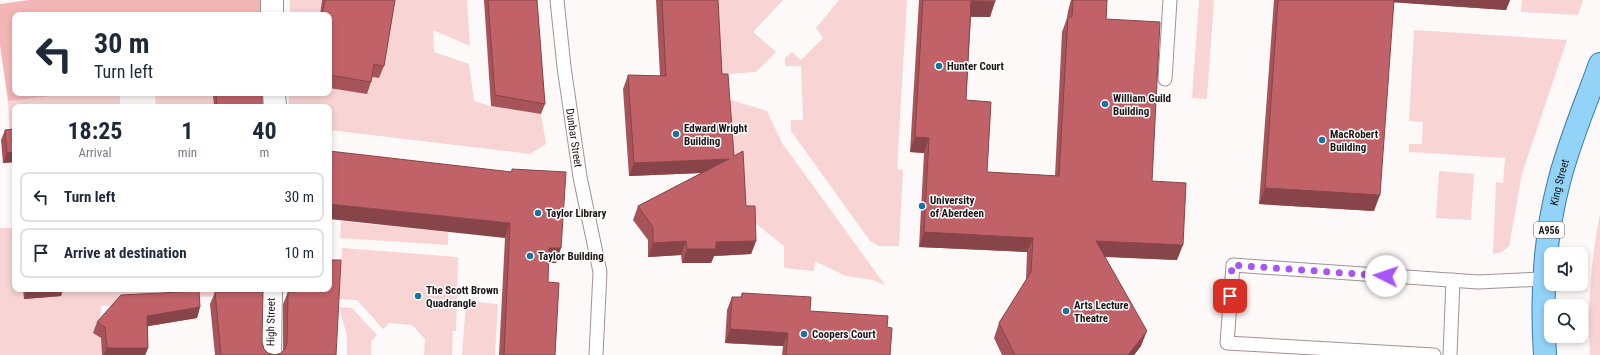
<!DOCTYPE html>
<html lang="en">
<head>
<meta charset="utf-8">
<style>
	:root { --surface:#fff; --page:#f6f6f7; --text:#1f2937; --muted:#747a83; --line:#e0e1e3 }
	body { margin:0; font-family:"Roboto Condensed",sans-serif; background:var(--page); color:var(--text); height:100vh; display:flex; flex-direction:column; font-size:15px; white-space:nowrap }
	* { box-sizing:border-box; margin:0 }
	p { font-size:13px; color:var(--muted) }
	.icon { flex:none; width:22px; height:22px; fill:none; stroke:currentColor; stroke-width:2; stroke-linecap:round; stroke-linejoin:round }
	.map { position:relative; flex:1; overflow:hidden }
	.sheet { position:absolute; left:12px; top:104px; width:320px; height:188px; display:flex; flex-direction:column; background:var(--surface); border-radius:8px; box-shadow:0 2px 6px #0003 }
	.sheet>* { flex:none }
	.guide { position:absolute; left:12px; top:12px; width:320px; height:84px; border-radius:8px; box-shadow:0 2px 6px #0003; background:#fff; color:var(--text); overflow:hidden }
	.tools { position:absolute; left:1544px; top:247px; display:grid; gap:8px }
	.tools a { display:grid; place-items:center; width:44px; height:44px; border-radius:8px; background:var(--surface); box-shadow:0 2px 6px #0003; font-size:20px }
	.pin { position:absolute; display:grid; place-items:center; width:34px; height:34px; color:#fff; margin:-17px; border-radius:8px; box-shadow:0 2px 6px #0006 }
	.me { position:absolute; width:44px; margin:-22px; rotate:274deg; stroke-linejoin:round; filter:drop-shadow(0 0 3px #0008) }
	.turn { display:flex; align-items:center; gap:14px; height:84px; padding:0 16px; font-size:18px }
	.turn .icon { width:52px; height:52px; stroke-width:2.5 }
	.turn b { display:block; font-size:28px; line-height:34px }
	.eta { display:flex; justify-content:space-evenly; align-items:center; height:68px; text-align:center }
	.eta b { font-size:24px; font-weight:700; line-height:28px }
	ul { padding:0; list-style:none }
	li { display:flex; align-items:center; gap:12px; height:50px; margin:0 8px 6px; padding:0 8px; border:2px solid var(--line); border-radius:8px }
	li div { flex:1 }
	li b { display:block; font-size:15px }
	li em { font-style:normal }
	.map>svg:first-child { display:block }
	.green { fill:#f8d4d4 }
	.forest { fill:#f4b5b7 }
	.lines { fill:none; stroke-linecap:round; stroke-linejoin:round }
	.service-casing { stroke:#a19292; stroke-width:15 }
	.minor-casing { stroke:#a19292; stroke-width:24 }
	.primary-casing { stroke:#387da4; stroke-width:24 }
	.service { stroke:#fff; stroke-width:13 }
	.minor { stroke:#fff; stroke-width:22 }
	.primary { stroke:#92d3f7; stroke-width:22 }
	.wall { fill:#a65459 }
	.shaded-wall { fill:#874549 }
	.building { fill:#c16268; stroke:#874549 }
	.route { stroke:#a855f7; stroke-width:7; stroke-dasharray:0 12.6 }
	.poi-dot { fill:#1773a1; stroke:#fff; stroke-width:1.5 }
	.labels { text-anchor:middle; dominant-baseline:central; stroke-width:3; stroke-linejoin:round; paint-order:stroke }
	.shield { fill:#fff; stroke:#5e5a5a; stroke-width:1 }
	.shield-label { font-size:10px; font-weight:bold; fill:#191414 }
	.poi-label { font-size:11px; font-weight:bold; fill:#191414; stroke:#fff; text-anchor:start }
	.street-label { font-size:11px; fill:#191414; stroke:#fff }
</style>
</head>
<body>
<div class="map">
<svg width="1600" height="355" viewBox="0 0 1600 355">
	<rect width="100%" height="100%" fill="#fdf9f9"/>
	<g class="green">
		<polygon points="290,0 322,0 320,15 290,15"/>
		<polygon points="393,0 467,0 470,46 433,30 434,52 469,64 474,101 491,106 541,114 546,144 530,154 329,130 329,107 288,107 289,93 329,93 329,88 366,93 369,76 379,78"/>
		<polygon points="713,0 783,0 753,32 776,52 756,72 717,75"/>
		<polygon points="839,0 907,0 897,169 903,170 899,246 879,246 870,241 791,131 791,120 803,120 801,66 785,66 785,58 792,52 801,60 823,38 816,28"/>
		<polygon points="1199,0 1214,0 1207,99 1192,98"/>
		<polygon points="1522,0 1583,0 1578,15 1521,12"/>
		<polygon points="1414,30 1567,40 1522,174 1509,246 1502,252 1493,254 1496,182 1503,183 1505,158 1409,152 1409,144 1422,144 1423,122 1409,121"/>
		<polygon points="81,93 120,93 120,104 112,105 112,107 15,107 15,139 10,139 8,101"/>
		<polygon points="155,96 213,96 214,107 156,107"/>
		<polygon points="724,98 767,111 782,143 885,285 873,280 846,276 815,261 814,271 784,268 784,246 750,219 729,170"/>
		<polygon points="1439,171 1474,174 1471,220 1436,218"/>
		<path d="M1600 213V355H1590C1587 307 1591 260 1600 213Z"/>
		<polygon points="15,215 15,289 157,289 157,304 101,306 100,325 97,335 101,338 102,355 0,355 0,228 13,228"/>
		<polygon points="341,221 448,232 448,245 340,238"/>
		<polygon points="342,248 458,257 456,331 453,331 452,355 424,355 425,339 412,325 389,323 383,329 357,300 339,299"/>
		<polygon points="175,289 260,289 260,296 175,297"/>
		<polygon points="466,301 498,304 495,355 462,355"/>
		<polygon points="339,307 352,308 377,335 371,341 371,355 347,355 347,336"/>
	</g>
	<polygon class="forest" points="29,0 260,0 260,15 15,15 15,93 81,93 8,101 0,45 0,4"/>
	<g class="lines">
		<defs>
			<g id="service">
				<path id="s1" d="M557 0 564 67 580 177 600 272 596 355"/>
				<polyline points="1165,79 1170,0"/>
				<polyline points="1434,355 1227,343 1233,265 1478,282 1543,279"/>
				<polyline points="1450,355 1453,280"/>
			</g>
			<g id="minor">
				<polyline points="272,0 272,15"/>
				<polyline points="274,93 275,107"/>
				<path id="s2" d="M270 355 271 289"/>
			</g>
			<g id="primary">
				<path id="s3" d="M1545 355C1541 297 1544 239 1559 182 1569 142 1586 103 1600 64"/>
			</g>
		</defs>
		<use href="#service" class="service-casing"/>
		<use href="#minor" class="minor-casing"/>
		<use href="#primary" class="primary-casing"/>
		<use href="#service" class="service"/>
		<use href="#minor" class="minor"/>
		<use href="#primary" class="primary"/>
	</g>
	<g class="wall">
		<polygon points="322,0 395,0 384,66 379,78 372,77 371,82 367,94 329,88 329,15 320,15"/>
		<polygon points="484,0 537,0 545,104 541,114 491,106"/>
		<polygon points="656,0 718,0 722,74 734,156 746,206 756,241 751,254 714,256 711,263 682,263 681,255 648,257 648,240 633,220 638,206 701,173 629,176 623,89 628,75 660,76"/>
		<polygon points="919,0 995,0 990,17 971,17 966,100 987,172 1055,176 1062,32 1067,18 1068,11 1071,0 1107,0 1106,19 1152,181 1177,260 1105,257 1141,346 1134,355 1002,355 994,338 999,323 1026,280 1027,252 919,247 924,153 910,152"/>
		<polygon points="1274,0 1510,0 1506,10 1394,2 1374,211 1259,204"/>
		<polygon points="214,93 262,93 262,107 214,107 213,96"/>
		<polygon points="15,129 15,162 3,163 1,140 5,130"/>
		<polygon points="512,169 556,263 548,263 548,282 555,355 499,355 505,238 511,172"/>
		<polygon points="23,289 63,289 61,296 24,299"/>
		<polygon points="291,289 329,289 336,355 215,355 210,304 215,292 262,342 264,349 268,353 275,355 281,353 283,351 283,304 288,292 291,292"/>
		<polygon points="742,293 810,311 887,327 890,355 782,355 783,346 725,343 727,310 732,297 741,297"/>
		<polygon points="200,307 197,318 148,326 148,348 145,355 102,355 101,338 93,333 97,322"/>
	</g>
	<g class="shaded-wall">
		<polygon points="1389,0 1510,0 1506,10 1389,2"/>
		<polygon points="971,1 995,2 990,17 966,16"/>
		<polygon points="915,137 929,138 924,153 910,152"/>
		<polygon points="15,152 15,162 3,163 7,153"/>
		<polygon points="729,159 724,172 629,176 634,163"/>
		<polygon points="1265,188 1380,195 1374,211 1259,204"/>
		<polygon points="329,204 510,223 505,238 329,219"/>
		<polygon points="924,232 1033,238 1027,252 919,247"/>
		<polygon points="686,241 681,255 648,257 653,243"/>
		<polygon points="756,241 751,254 714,256 711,263 682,263 687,249 716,242"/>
		<polygon points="1096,241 1183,245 1177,260 1091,256"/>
		<polygon points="549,248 561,248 556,263 543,263"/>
		<polygon points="27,289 63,289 61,296 24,299"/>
		<polygon points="200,307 197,318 143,327 147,316"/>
		<polygon points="730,329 788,333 783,346 725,343"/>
		<polygon points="1147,331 1141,346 1134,355 1128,355"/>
		<polygon points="107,348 148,348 145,355 104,355"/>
	</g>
	<g class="building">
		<polygon points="325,0 395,0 384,66 374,64 371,82 329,75 329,15 322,15"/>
		<polygon points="488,0 537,0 545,104 495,95"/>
		<polygon points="662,0 718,0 722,74 728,74 734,156 743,151 746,206 755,206 756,241 716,242 716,249 687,249 686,241 653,243 653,227 638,206 729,159 634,163 628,75 666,76"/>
		<polygon points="923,0 995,0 995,2 971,1 966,100 991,102 987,172 1059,176 1068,17 1072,17 1073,0 1107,0 1106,19 1160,22 1152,181 1186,183 1183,245 1096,241 1147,331 1128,355 1015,355 999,323 1031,272 1033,238 924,232 929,138 915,137"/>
		<polygon points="1278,0 1394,0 1380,195 1265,188"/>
		<polygon points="216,93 262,93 262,107 217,107"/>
		<polygon points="15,129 15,152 7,153 5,130"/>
		<polygon points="329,151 512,172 512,169 566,172 561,248 549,248 548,282 559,283 555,355 504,355 510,223 329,204"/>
		<polygon points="329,260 341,260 336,355 221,355 215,292 263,292 262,342 264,349 268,353 275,355 281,353 285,349 287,343 288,292 295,292 295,289 329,289"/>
		<polygon points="199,291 200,307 147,316 148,348 107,348 105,327 97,322 121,295"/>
		<polygon points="742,293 811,297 810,311 888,316 887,327 892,328 890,355 786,355 788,333 730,329 732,297 742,297"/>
	</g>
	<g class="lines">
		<polyline class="route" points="1230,296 1232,265 1386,276"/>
	</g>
	<g class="poi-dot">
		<circle cx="939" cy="66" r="4"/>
		<circle cx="1105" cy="104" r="4"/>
		<circle cx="676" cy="134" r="4"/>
		<circle cx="1322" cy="140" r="4"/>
		<circle cx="922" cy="206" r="4"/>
		<circle cx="538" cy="213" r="4"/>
		<circle cx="530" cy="256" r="4"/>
		<circle cx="418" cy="296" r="4"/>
		<circle cx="1066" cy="311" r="4"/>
		<circle cx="804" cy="334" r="4"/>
	</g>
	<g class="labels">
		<rect class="shield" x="1534" y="222" width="30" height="16" rx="3"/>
		<g class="shield-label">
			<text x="1549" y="230">A956</text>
		</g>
		<g class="poi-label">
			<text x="947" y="66">Hunter Court</text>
			<text x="1113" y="98">William Guild<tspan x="1113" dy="13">Building</tspan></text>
			<text x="684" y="128">Edward Wright<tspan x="684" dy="13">Building</tspan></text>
			<text x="1330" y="134">MacRobert<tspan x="1330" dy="13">Building</tspan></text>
			<text x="930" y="200">University<tspan x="930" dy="13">of Aberdeen</tspan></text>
			<text x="546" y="213">Taylor Library</text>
			<text x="538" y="256">Taylor Building</text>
			<text x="426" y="290">The Scott Brown<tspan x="426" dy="13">Quadrangle</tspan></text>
			<text x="1074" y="305">Arts Lecture<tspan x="1074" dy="13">Theatre</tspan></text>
			<text x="812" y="334">Coopers Court</text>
		</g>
		<g class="street-label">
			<text stroke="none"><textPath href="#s1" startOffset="139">Dunbar Street</textPath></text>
			<text stroke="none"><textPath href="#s3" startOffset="174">King Street</textPath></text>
			<text stroke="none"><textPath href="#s2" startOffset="33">High Street</textPath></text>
		</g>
	</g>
</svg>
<div class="tools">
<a><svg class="icon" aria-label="sound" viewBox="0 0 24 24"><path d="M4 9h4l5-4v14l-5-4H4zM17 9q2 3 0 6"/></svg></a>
<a><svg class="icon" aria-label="search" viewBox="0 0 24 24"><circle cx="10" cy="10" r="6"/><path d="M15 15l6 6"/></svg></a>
</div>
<div class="pin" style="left:1230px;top:296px;background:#d93025"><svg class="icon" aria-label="arrive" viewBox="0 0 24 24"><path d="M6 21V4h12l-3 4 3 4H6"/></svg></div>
<svg class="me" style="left:1386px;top:276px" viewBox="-20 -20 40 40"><circle r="19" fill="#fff"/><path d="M0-13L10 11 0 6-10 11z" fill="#a855f7"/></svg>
<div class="guide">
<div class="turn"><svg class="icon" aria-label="left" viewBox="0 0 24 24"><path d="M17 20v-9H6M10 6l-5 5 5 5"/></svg><div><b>30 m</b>Turn left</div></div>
</div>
<section class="sheet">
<div class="eta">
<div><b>18:25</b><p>Arrival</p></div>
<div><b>1</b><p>min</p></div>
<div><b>40</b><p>m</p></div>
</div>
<ul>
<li><svg class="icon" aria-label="left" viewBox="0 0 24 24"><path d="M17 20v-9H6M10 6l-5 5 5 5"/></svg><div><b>Turn left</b></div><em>30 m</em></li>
<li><svg class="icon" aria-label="arrive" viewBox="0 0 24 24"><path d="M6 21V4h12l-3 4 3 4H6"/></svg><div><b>Arrive at destination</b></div><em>10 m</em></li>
</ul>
</section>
</div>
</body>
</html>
